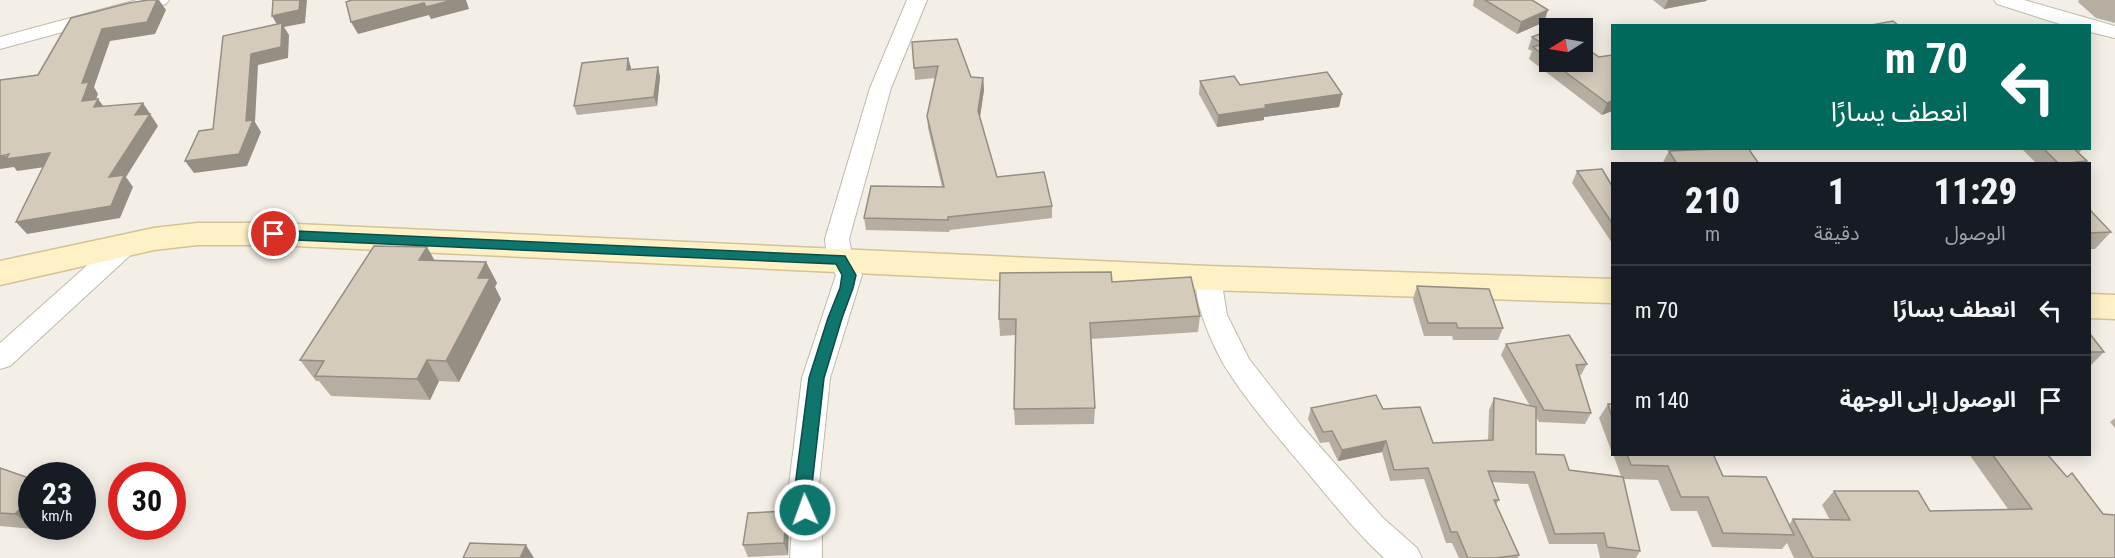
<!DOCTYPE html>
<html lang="ar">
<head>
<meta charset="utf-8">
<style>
	:root { --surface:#171b24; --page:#242831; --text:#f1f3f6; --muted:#9ea1a6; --line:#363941 }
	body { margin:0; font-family:"Roboto Condensed","Noto Sans Arabic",sans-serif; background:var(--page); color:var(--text); direction:rtl; height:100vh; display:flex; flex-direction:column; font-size:22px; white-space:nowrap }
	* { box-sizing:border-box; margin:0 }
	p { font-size:20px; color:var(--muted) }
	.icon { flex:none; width:33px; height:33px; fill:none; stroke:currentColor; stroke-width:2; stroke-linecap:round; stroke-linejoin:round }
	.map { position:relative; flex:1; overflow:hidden; direction:ltr }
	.panel { position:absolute; left:1611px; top:162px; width:480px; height:294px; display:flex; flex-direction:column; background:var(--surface); border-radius:0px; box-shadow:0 3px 15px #0003; direction:rtl }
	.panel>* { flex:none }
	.top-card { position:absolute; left:1611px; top:24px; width:480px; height:126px; border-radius:0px; box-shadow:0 3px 15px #0003; direction:rtl; background:#00695c; color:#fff; overflow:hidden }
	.needle { width:39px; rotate:259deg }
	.fabs { position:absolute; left:1539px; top:18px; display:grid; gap:12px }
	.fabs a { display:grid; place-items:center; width:54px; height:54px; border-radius:0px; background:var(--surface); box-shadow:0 3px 15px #0003; font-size:30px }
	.speed { position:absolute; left:18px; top:462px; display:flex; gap:12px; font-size:30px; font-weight:700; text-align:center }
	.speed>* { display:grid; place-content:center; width:78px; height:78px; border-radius:50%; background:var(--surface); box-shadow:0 3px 15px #0003; line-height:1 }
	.speed small { font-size:15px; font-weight:400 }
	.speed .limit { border:9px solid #d22; background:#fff; color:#111 }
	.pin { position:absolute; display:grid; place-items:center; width:51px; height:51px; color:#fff; margin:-26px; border:3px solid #fff; border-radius:50%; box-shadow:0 2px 6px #0007 }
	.me { position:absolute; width:66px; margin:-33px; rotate:358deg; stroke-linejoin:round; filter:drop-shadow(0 0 4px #0008) }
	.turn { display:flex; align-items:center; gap:21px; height:126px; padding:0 24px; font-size:27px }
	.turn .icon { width:78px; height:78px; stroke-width:2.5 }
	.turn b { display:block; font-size:42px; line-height:51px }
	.eta { display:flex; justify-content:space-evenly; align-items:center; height:102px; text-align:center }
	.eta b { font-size:36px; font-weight:800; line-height:42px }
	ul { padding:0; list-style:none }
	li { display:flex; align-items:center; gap:18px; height:90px; padding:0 24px; border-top:2px solid var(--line) }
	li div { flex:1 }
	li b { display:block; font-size:22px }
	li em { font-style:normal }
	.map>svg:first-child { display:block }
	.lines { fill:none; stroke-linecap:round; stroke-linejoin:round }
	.street-casing { stroke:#c1baab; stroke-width:2 }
	.secondary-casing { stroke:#d3c396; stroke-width:3 }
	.street { fill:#fff; fill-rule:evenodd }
	.secondary { fill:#fef1c5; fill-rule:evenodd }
	.wall { fill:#b6afa1 }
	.shaded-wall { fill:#948e83 }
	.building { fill:#d4cbbb; stroke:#948e83; stroke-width:1.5 }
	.route { fill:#0f766e; stroke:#0a4d48; stroke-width:1.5 }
</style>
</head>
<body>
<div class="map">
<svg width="2115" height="558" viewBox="0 0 2115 558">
	<rect width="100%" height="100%" fill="#f3efe6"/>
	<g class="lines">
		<defs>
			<g id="street">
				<polygon points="137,0 169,0 166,4 0,49 0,37"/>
				<polygon points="907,0 927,0 891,88 849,239 853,259 862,275 830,378 818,494 822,526 822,558 790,558 792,526 788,494 802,378 836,275 827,259 825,239 870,88"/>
				<polygon points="1994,0 2024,0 2115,26 2115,38 2090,32 2090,26 2066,26 1997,4"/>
				<polygon points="128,234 137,237 140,243 137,249 10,366 0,369 0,343 119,237"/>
				<path d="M1208 269 1217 272 1221 278 1227 315 1249 359 1300 424 1383 518 1417 548 1422 558H1384C1356 532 1333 503 1308 473 1281 441 1252 408 1229 373 1216 353 1187 293 1199 272Z"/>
			</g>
			<g id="secondary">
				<polygon points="197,223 274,223 1208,266 1612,279 1612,303 1208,290 274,245 197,245 154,250 0,285 0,261 154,228"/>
				<polygon points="2090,294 2115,295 2115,319 2090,318"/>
			</g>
		</defs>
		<use href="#street" class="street-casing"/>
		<use href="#secondary" class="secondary-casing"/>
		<use href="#street" class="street"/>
		<use href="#secondary" class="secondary"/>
	</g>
	<g class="wall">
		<polygon points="1474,0 1532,0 1544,22 1517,34 1473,6"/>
		<polygon points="1653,0 1707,0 1706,1 1664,9"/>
		<polygon points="2079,0 2115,0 2115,23 2096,18 2078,2"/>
		<polygon points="1550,30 1550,62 1582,62 1612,55 1612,111 1602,115 1529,59 1532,51 1528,49 1532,37"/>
		<polygon points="912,42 971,77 983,78 984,90 980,117 997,177 1052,206 1052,218 950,230 949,232 866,230 864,218 942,187 928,128 927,116 935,78 915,80"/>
		<polygon points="628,58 631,68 631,70 658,67 660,77 657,106 577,115 574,106"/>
		<polygon points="1200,81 1342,94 1339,107 1264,117 1264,120 1217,127 1199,94"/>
		<polygon points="2021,148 2083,148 2079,153 2087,161 2085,164 2037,164"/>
		<polygon points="1669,151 1759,164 1662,164"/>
		<polygon points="1577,171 1612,186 1612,243 1572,183"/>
		<polygon points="2090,210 2111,232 2095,249 2090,249"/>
		<polygon points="435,261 486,262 497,283 495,287 501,299 459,382 439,381 430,400 331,396 319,381 316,381 300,360"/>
		<polygon points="1112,282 1200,316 1198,332 1091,339 1095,408 1094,424 1015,425 1014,409 1016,335 1000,336 999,319"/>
		<polygon points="1417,286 1503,328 1498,340 1453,340 1452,336 1424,336 1413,299"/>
		<polygon points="2090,334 2104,352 2090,366"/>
		<polygon points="1506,344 1587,364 1581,375 1579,375 1591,413 1585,424 1539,422 1536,417 1536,454 1569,470 1621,476 1613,454 1713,454 1723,476 1789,525 1793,519 1830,520 1822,505 1834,491 1930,511 2008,509 1969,454 2047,454 2115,558 1794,558 1787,543 1782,549 1712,547 1697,511 1671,511 1658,480 1624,479 1640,551 1636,558 1600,558 1597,544 1549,544 1528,484 1492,482 1499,500 1496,505 1519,555 1518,558 1459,558 1452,543 1446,543 1424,479 1390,481 1382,452 1338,461 1329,442 1320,443 1308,419 1311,408 1383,409 1433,443 1488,440 1489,410 1494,398 1530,406 1501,355"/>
		<polygon points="1608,404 1612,404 1612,453 1599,418"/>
		<polygon points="2115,418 2115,428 2110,422"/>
		<polygon points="0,468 32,526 35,526 33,529 0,526"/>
		<polygon points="789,523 788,555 748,557 743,545"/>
	</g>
	<g class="shaded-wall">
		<polygon points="157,0 159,0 166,10 155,34 110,41 94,87 98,94 91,113 82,101 82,83 102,29"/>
		<polygon points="300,0 307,0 305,23 284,27 289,35 288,58 258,65 255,122 261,132 247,166 194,173 185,161 246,121 251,54 279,28 272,16"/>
		<polygon points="453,0 466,0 469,9 431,19 429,15 358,34 351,22 424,3"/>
		<polygon points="1668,0 1707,0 1706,1 1664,9"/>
		<polygon points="1548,10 1544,22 1517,34 1521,22"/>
		<polygon points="628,58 631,68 630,80 627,70"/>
		<polygon points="658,67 660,77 657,106 654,97"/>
		<polygon points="983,78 984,90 979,123 978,111"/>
		<polygon points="1342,94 1339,107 1264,117 1264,120 1217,127 1218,115 1265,105"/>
		<polygon points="98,99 107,111 94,107"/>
		<polygon points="1612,101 1612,111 1602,115 1607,103"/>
		<polygon points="143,103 158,126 126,177 133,187 120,218 27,234 16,222 109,177 135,115"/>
		<polygon points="50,153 59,165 17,171 14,167 0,169 0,156"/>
		<polygon points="427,247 439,268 419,260"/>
		<polygon points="486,262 497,283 495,287 501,299 459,382 446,361 478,278"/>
		<polygon points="427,360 439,381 430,400 417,379"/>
		<polygon points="1386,441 1382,452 1338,461 1342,450"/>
		<polygon points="32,496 32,526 35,526 33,529 15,514"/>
		<polygon points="786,511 789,523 788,555 784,543"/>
		<polygon points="526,545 534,558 520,558"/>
	</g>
	<g class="building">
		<polygon points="148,0 157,0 147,22 102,29 82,83 89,82 82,101 98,99 94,107 143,103 135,115 150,114 109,177 124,175 111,206 16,222 50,153 6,159 9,154 0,156 0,80 38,75 71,18 129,3"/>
		<polygon points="273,0 300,0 299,10 272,16"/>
		<polygon points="352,0 453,0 426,7 424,3 351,22 346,2"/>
		<polygon points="1485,0 1532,0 1548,10 1521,22"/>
		<polygon points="1893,21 1899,26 1866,26"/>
		<polygon points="282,23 281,47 251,54 246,121 253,120 239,154 185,161 199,131 213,129 223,36"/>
		<polygon points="1550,30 1550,60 1533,47 1543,44 1532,37"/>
		<polygon points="957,39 971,77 983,78 978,111 997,177 1044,172 1052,206 948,217 948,220 864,218 871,186 944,187 927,116 938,66 914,68 912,42"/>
		<polygon points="1582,45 1599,57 1612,55 1612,101 1607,103 1552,62 1582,62"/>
		<polygon points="628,58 627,70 658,67 654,97 574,106 582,63"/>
		<polygon points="1327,72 1342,94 1265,105 1266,108 1218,115 1200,81 1234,76 1240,85"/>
		<polygon points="1739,148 1748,148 1759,164 1677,164 1669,151"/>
		<polygon points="2043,148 2073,148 2087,161 2059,164"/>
		<polygon points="1602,169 1612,186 1612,223 1577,171"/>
		<polygon points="2090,210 2111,232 2090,233"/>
		<polygon points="374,246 427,247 419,260 486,262 478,278 490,278 446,361 427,360 417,379 315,376 324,361 300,360"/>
		<polygon points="1111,272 1112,282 1191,277 1200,316 1090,323 1095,408 1014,409 1016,319 999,319 1000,273"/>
		<polygon points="1417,286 1489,289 1503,328 1458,328 1456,323 1428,323"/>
		<polygon points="2090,334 2104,352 2090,352"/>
		<polygon points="1569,335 1587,364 1576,365 1591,413 1544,410 1506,344"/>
		<polygon points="1376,395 1383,409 1420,407 1433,443 1493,440 1494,398 1536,407 1536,454 1564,455 1569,470 1623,477 1640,551 1607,547 1604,533 1555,534 1534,472 1488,471 1499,500 1494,500 1519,555 1495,558 1468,558 1457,532 1451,532 1428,468 1394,470 1386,441 1342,450 1332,431 1323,432 1311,408"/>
		<polygon points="1608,404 1612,404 1612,417"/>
		<polygon points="1627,454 1713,454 1723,476 1766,477 1794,535 1723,533 1708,497 1681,497 1668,466 1631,465"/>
		<polygon points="1992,454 2047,454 2067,477 2072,473 2103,514 2115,515 2115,558 1813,558 1793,519 1850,520 1834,491 1918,491 1930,511 2032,509"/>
		<polygon points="0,468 32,479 32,496 15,514 0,513"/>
		<polygon points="786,511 784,543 743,545 748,513"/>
		<polygon points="470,543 526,545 520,558 463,558"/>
	</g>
	<polygon class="route" points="274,230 845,256 856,275 853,288 842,318 824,378 811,494 813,510 811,515 805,517 799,515 794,494 809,378 828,318 840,288 842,275 836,264 274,239 268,234"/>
</svg>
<div class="fabs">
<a><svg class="needle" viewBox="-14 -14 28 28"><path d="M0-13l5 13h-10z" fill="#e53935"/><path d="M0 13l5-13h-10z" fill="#9ea1a6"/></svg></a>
</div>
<div class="speed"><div>23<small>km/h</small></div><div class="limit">30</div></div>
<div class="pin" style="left:274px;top:234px;background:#d93025"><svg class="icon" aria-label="arrive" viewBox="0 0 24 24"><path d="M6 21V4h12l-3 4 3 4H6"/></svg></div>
<svg class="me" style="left:805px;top:510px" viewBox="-20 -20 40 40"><circle r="17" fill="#0f766e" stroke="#fff" stroke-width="3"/><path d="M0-11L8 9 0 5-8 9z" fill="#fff"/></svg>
<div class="top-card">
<div class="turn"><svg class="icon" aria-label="left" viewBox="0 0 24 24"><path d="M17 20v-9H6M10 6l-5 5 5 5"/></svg><div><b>70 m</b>انعطف يسارًا</div></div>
</div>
<section class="panel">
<div class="eta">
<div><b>11:29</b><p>الوصول</p></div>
<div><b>1</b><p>دقيقة</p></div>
<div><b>210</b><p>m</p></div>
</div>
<ul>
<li><svg class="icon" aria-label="left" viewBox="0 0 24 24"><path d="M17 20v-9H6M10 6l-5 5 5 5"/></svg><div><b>انعطف يسارًا</b></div><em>70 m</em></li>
<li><svg class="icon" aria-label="arrive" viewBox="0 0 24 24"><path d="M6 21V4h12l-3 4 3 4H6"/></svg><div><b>الوصول إلى الوجهة</b></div><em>140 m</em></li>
</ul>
</section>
</div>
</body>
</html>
